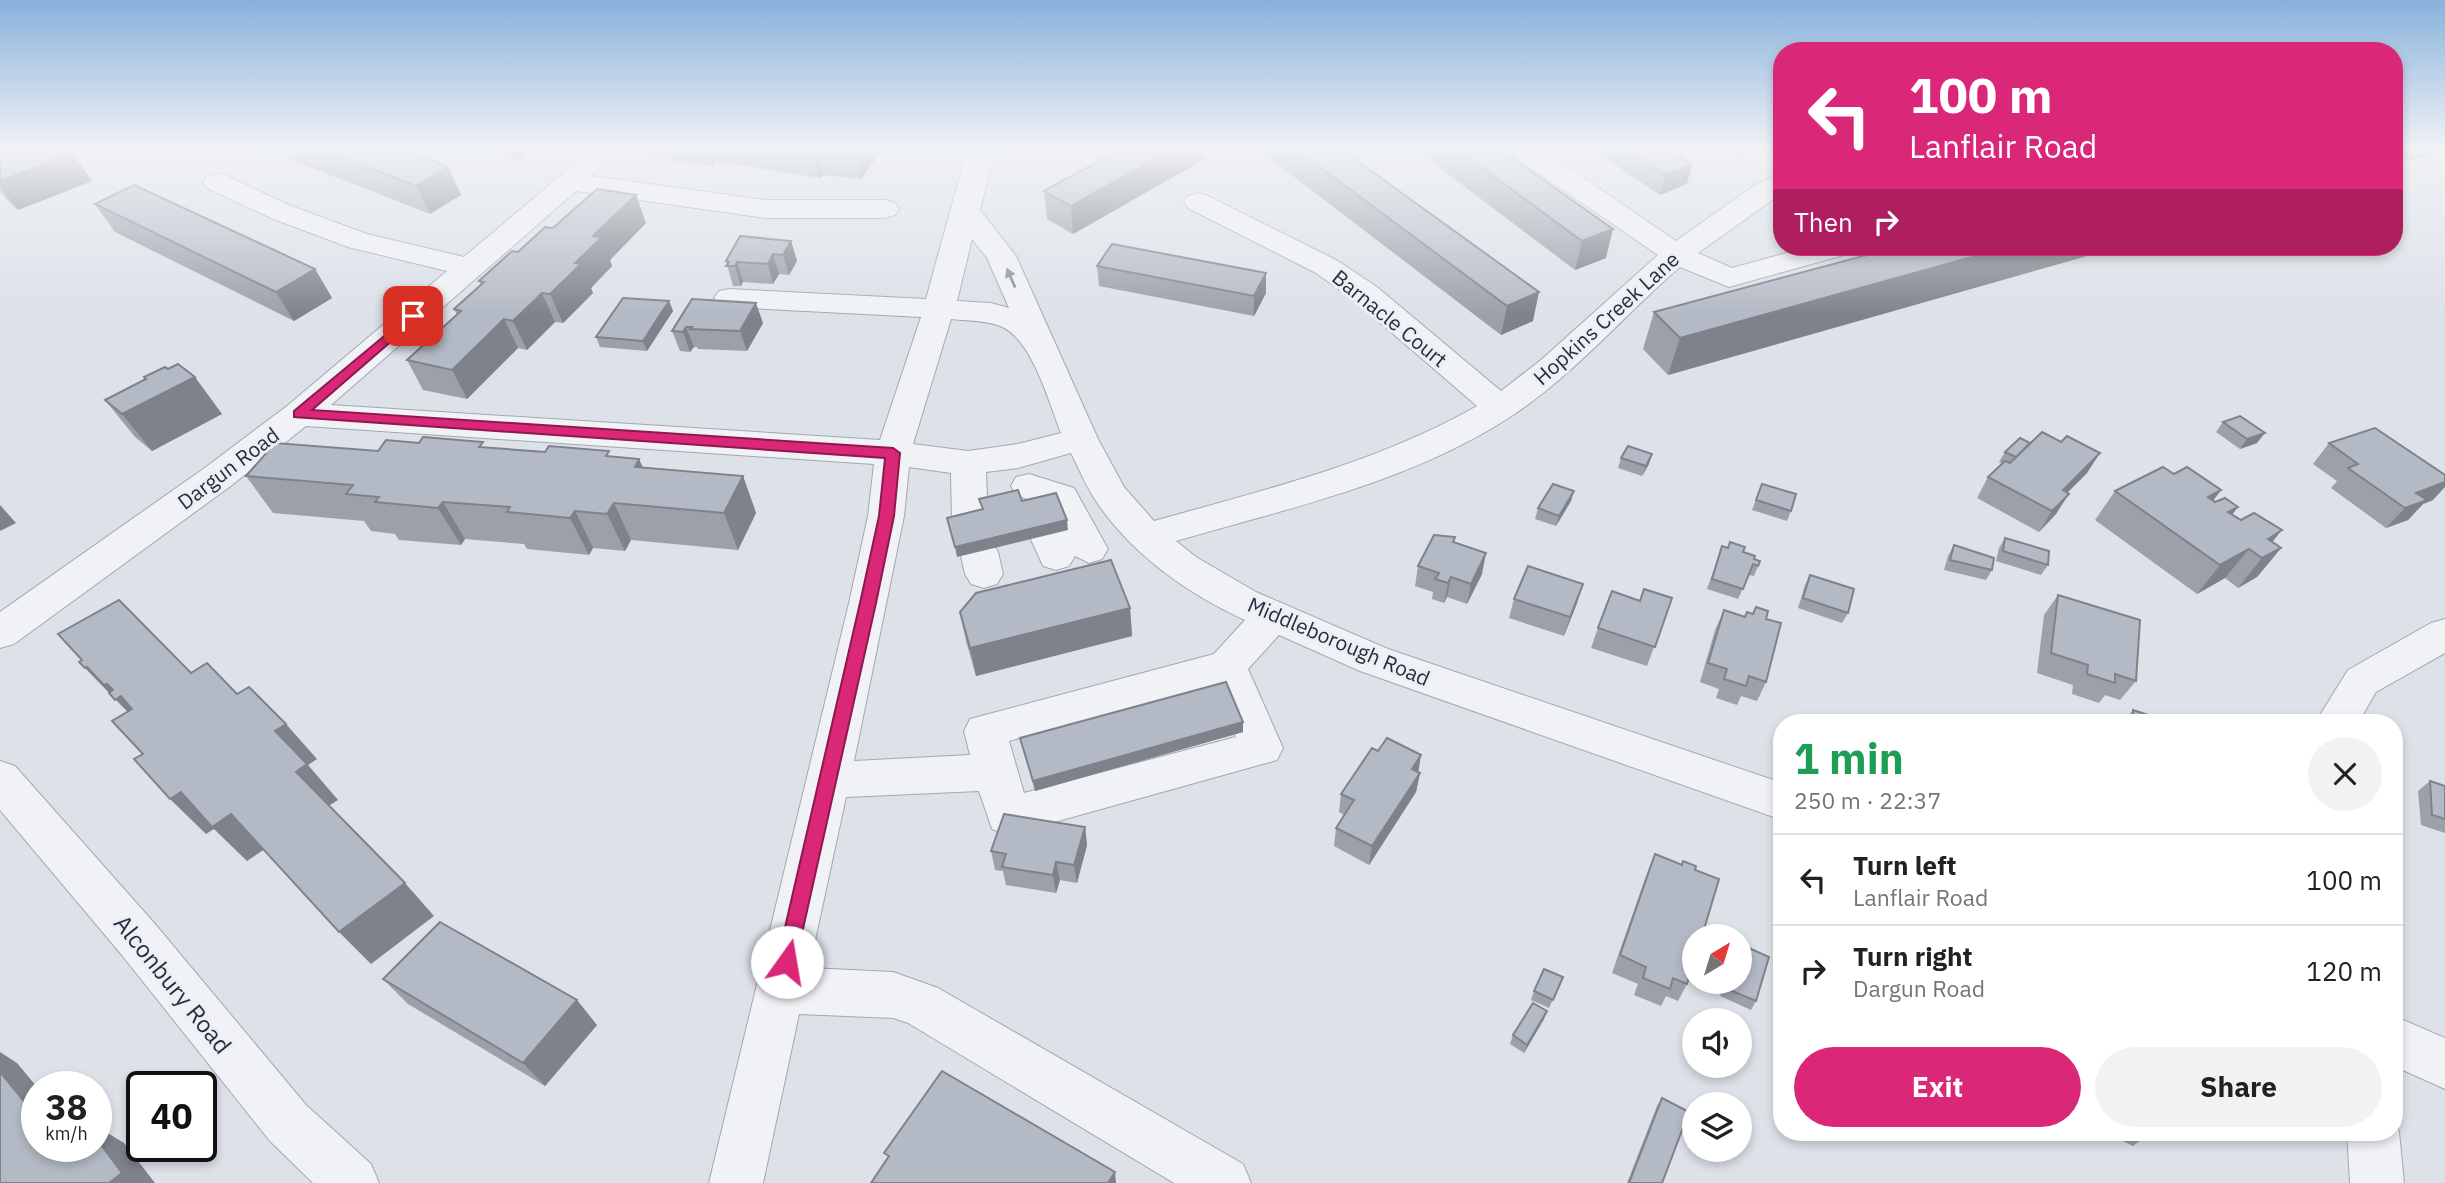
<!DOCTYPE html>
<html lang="en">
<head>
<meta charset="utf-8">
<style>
	:root { --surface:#fff; --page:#f2f2f2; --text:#202124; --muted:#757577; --line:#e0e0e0; --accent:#db2777 }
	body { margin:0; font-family:"IBM Plex Sans",sans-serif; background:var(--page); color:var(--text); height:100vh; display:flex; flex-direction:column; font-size:26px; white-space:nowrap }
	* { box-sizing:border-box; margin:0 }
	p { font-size:23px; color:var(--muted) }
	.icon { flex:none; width:38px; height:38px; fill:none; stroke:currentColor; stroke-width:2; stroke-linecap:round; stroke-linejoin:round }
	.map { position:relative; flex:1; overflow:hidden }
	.details { position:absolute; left:1773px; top:714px; width:630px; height:427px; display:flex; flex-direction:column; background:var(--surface); border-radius:28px; box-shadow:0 4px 10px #0003 }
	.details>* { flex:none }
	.guide { position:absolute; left:1773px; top:42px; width:630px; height:214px; border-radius:28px; box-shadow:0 4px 10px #0003; background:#db2777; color:#fff; overflow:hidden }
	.needle { width:46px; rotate:38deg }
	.controls { position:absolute; left:1682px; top:924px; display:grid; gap:14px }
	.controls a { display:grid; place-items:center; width:70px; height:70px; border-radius:50%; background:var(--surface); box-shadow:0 4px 10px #0003; font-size:35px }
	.speed { position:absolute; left:21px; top:1071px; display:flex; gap:14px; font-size:35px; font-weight:700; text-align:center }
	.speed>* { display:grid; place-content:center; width:91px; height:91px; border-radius:50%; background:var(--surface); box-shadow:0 4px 10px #0003; line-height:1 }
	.speed small { font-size:18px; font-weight:400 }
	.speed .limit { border:4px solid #111; border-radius:10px; background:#fff; color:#111 }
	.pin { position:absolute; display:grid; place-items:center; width:60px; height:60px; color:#fff; margin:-30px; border-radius:14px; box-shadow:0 4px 10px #0006 }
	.me { position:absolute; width:77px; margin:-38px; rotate:13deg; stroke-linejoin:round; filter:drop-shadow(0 0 5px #0008) }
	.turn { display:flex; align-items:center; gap:24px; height:147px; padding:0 21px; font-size:32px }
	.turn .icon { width:91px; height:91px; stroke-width:2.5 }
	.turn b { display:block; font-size:49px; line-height:60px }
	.then { display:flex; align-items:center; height:66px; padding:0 21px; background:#0003; gap:14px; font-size:26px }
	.round { display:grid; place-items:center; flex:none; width:74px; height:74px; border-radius:37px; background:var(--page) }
	.summary { display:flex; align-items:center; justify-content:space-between; height:119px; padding:0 21px }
	h1 { font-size:42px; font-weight:700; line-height:52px; color:#1e9e55 }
	.button { display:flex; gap:14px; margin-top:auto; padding:14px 21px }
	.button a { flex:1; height:80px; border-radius:42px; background:var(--accent); color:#fff; font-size:28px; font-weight:700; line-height:80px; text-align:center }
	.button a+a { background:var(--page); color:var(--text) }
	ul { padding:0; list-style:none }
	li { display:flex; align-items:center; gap:21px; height:91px; padding:0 21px; border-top:2px solid var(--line) }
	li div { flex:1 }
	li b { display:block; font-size:26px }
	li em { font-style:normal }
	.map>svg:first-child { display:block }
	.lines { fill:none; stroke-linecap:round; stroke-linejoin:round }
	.minor-casing { stroke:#a2a8b2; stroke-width:2 }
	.minor { fill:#f0f2f6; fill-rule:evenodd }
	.wall { fill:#9ba0a9 }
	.shaded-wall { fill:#7e828a }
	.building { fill:#b4bac5; stroke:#7e828a; stroke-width:2 }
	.oneway { fill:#8b909a }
	.route { fill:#db2777; stroke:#8e194d; stroke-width:2 }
	.labels { text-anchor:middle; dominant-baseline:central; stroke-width:6; stroke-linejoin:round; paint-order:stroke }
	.street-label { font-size:21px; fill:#262f3f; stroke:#ecf0f5 }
	.near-street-label { font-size:24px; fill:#262f3f; stroke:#ecf0f5 }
</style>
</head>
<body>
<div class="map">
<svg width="2445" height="1183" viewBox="0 0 2445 1183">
	<rect width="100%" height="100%" fill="#dde1e8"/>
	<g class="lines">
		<defs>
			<g id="minor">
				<path d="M586 150H615L591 176 766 200H885L895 203 899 209 895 215 885 218H766L576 191 331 405 880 440 921 317 730 307 719 305 714 298 719 291 730 289 926 299 967 150H995L980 210 1016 256 1098 439 1124 487 1154 521C1264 490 1377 463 1477 406L1355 301 1316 273 1188 208 1184 202 1188 196 1198 193 1208 196 1338 261 1377 287 1501 391 1541 360 1658 255 1514 156 1511 150H1543L1676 241 1752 187 1782 173V193L1698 253 1732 268 1808 247H1855L1851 253 1729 287 1680 267C1624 315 1575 374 1513 415 1414 481 1290 508 1176 541L1196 557 1256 592 1388 649 1782 783V820L1360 671 1279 635 1248 669 1283 748 1277 760 1008 835 992 829 979 791 846 797 809 968 893 972 938 988 1243 1164 1251 1183H1174L908 1023 893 1018 799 1014 763 1183H709L849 603 868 516 874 464 306 426 232 485 14 644 0 648V612L206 467 287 406 447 271 348 247 271 218 207 188 203 182 207 176 217 174 227 176 291 206 367 234 464 257 560 176ZM972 239 987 258 1009 308 991 303 957 301ZM951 319C968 321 985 320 1000 326 1032 338 1049 403 1061 433L1018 444 968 451 913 444ZM1071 453C1079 469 1086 486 1096 501 1131 554 1188 594 1245 620L1214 654 970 719 964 731 970 755 854 761 904 516 909 467 951 473 952 523 957 532 970 536 983 532 988 523 986 472 1018 468ZM1215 685 1236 737 1024 793 1009 741Z"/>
				<polygon points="1029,474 1074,488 1108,549 1102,559 1089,563 1075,556 1069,566 1056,570 1043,566 1029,535 1035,526 1048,522 1057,525 1047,506 1016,495 1011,486 1016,477"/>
				<polygon points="979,538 992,542 998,552 1003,574 997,584 984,588 971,584 965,574 960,552 966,542"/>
				<polygon points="2445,619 2445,653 2376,692 2358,723 2315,723 2348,670 2431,623"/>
				<polygon points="0,761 15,766 155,924 306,1105 371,1164 379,1183 313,1183 270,1141 121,954 0,810"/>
				<polygon points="2394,1016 2445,1038 2445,1089 2394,1066"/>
				<polygon points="2394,1120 2399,1132 2404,1183 2350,1183 2347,1132 2394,1132"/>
			</g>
		</defs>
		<use href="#minor" class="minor-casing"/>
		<use href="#minor" class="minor"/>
	</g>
	<g class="wall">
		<polygon points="0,150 92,181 18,210 7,200 0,191"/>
		<polygon points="284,150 404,150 461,195 430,214 289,159"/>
		<polygon points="493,150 535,150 518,160"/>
		<polygon points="647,150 882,150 861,179 823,175 820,178 740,165 715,163 712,166 670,161 669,157 649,155"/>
		<polygon points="1119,150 1205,150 1205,159 1073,234 1047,219 1044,191"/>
		<polygon points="1259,150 1342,150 1533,321 1501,335"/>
		<polygon points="1416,150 1501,150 1606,258 1575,270"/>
		<polygon points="1593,150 1669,150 1687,184 1660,195"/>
		<polygon points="1733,150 1760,150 1739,155"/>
		<polygon points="2394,150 2444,150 2407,161 2394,154"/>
		<polygon points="95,204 315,269 332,298 294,321 115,232"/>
		<polygon points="646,223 610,260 612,266 591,288 593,293 563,323 555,322 527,350 518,348 467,399 423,390 407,360 457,315 454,309 481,285 479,281 518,252 553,228"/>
		<polygon points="791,241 797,261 789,275 779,274 773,284 743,282 741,286 733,286 726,261"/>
		<polygon points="2094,254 1668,375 1643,349 1654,312"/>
		<polygon points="1097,266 1266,273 1266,293 1254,316 1099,286"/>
		<polygon points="692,299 763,323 747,351 698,349 697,347 694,347 690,352 680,351 672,331"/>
		<polygon points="669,301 673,311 647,351 600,347 596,337"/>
		<polygon points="168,369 222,414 152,451 135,437 105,400"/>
		<polygon points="2223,422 2257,443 2240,449 2216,432"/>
		<polygon points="2329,443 2433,500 2423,504 2408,520 2386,528 2331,488 2337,481 2313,464"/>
		<polygon points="486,447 612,457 643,467 743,476 756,513 738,550 631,540 625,551 593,548 589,555 527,549 524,544 465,539 461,545 399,540 395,534 371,531 364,521 273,513 246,476"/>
		<polygon points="2005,452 2087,473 2067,493 2056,514 2039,532 1977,498 1988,477 2002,464 1999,462"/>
		<polygon points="1621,458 1649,464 1642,476 1618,468"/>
		<polygon points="2174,474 2221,490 2213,501 2215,502 2238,507 2232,515 2281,548 2257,577 2238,588 2225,578 2197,594 2095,520 2115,491"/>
		<polygon points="1762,484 1791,511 1787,521 1752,510"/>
		<polygon points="1571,501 1556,526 1535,519 1538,508"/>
		<polygon points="1455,537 1454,543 1482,574 1467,604 1447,597 1444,603 1432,599 1433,592 1415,586 1418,566"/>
		<polygon points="2005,538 2048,565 2041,575 1996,561 1999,548"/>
		<polygon points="1954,545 1992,570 1986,580 1944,570 1948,556"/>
		<polygon points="1722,546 1743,552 1754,559 1758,566 1754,576 1749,575 1738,599 1707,589"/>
		<polygon points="1810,575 1848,613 1842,623 1798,608 1805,585"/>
		<polygon points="2058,595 2136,681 2120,700 2105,695 2099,703 2072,694 2073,685 2037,673 2044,615"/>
		<polygon points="1672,598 1647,666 1591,648 1598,628 1640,601"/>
		<polygon points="1514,599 1577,603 1564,636 1509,618"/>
		<polygon points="1756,607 1766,619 1766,682 1757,701 1741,696 1737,705 1716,698 1719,689 1700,682 1715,630 1724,610 1745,617 1753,614"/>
		<polygon points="1130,608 1132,636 976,676 966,641 960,612"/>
		<polygon points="2133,710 2165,723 2123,723"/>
		<polygon points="2069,715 2093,723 2063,723"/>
		<polygon points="1243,722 1243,732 1035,791 1020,738"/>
		<polygon points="1418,772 1420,773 1416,792 1369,865 1334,846 1336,828 1344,815 1339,812 1341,794"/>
		<polygon points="2430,781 2445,786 2445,833 2421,825 2418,791"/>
		<polygon points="1085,827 1087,845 1077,883 1060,880 1056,893 1006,885 1003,871 995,870 991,851"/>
		<polygon points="1655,854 1695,870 1687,984 1678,1001 1666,996 1661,1006 1634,995 1638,984 1612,973 1647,873"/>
		<polygon points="1563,977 1549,1008 1531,1000 1534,991"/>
		<polygon points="383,979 597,1025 545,1086 408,1004"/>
		<polygon points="1724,982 1740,982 1756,1001 1751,1010 1720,996"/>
		<polygon points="1544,1019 1524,1053 1510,1044 1513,1035"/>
		<polygon points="1662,1098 1662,1183 1627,1183 1657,1106"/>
		<polygon points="2104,1132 2151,1132 2133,1146"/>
	</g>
	<g class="shaded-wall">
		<polygon points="513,150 535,150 518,160"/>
		<polygon points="707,150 711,150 715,163 712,166"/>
		<polygon points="813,150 817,150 823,175 820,178"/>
		<polygon points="855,150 882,150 861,179 855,151"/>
		<polygon points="1170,150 1205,150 1205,159 1073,234 1071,206"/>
		<polygon points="1741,150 1760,150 1739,155"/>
		<polygon points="2414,150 2444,150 2407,161"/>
		<polygon points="72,153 92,181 18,210 0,186 0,181"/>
		<polygon points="1692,165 1687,184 1660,195 1665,175"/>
		<polygon points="448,167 461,195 430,214 416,186"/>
		<polygon points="636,195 646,223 610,260 612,266 591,288 593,293 563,323 550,294 575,263 593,236"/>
		<polygon points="1613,229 1606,258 1575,270 1582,241"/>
		<polygon points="791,241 797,261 789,275 783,255"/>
		<polygon points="2008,247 2098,247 2094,254 1668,375 1680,338"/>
		<polygon points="773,254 779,274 773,284 768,264"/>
		<polygon points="737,262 743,282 741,286 735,266"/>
		<polygon points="315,269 332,298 294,321 276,292"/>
		<polygon points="1266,273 1266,293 1254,316 1254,296"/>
		<polygon points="1539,292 1533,321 1501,335 1507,306"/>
		<polygon points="542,293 555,322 527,350 513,321"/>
		<polygon points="669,301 673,311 647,351 643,341"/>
		<polygon points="756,303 763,323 747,351 740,331"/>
		<polygon points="504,319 518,348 467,399 452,370"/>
		<polygon points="686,327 694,347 690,352 683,332"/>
		<polygon points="195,377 222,414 152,451 122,414"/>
		<polygon points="2265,433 2257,443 2240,449 2247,439"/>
		<polygon points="2100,453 2087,473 2050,510 2063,490"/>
		<polygon points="1652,454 1649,464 1642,476 1646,466"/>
		<polygon points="639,459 656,497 635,467"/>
		<polygon points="743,476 756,513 738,550 724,513"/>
		<polygon points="2445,482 2445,487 2433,500 2423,504 2408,520 2386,528 2405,508 2416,493"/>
		<polygon points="2221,490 2199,519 2208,497"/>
		<polygon points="1574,491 1571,501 1556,526 1559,516"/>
		<polygon points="2069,494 2056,514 2039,532 2052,511"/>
		<polygon points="443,502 465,539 461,545 438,508"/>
		<polygon points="614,503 631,540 625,551 607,514"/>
		<polygon points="0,505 16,523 0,531"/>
		<polygon points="2238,507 2215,536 2228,512"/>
		<polygon points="575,511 593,548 589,555 570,518"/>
		<polygon points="1067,520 1068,530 957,557 955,547"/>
		<polygon points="2282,530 2260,557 2268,539"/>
		<polygon points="2281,548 2257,577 2238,588 2262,558"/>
		<polygon points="2249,549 2225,578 2197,594 2220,565"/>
		<polygon points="1486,553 1482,574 1467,604 1471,584"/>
		<polygon points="1451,577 1447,597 1444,603 1448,583"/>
		<polygon points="1583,584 1577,603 1564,636 1570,617"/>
		<polygon points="1130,608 1132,636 976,676 970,648"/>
		<polygon points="87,667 121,696 157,732 151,736 85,668"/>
		<polygon points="1243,722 1243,732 1035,791 1033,781"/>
		<polygon points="286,724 317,759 308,765 338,800 327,807 296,772 275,731"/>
		<polygon points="1421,755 1418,774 1412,769"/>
		<polygon points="1420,773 1416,792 1369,865 1372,846"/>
		<polygon points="181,792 231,814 265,849 247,861 214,829 206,834 170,799"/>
		<polygon points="1085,827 1087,845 1077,883 1074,865"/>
		<polygon points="1056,862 1060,880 1056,893 1053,875"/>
		<polygon points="405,883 434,916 371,964 339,932"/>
		<polygon points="577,1000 597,1025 545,1086 523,1063"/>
		<polygon points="1547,1011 1544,1019 1524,1053 1527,1045"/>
		<polygon points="0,1052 17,1063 37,1087 37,1111 26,1104 0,1072"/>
		<polygon points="96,1126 124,1143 155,1183 109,1183 96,1141"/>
		<polygon points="1115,1172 1116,1183 1108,1183"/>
	</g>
	<g class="building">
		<polygon points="0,150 68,150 72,153 0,181"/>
		<polygon points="323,150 404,150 448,167 416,186"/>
		<polygon points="1119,150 1170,150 1071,206 1044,191"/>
		<polygon points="1297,150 1342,150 1539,292 1507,306"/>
		<polygon points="1458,150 1501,150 1613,229 1582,241"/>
		<polygon points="1627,150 1669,150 1692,165 1665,175"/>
		<polygon points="134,185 315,269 276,292 95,204"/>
		<polygon points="597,189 636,195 593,236 601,238 575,263 581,264 550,294 542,293 513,321 504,319 452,370 407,360 461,311 454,309 484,282 479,281 512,251 518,252 545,227 553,228"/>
		<polygon points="740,236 791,241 783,255 773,254 768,264 737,262 735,266 726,266 729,262 726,261"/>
		<polygon points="1112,244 1266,273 1254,296 1097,266"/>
		<polygon points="1897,247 2008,247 1680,338 1654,312"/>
		<polygon points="623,298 669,301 643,341 596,337"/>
		<polygon points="692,299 756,303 740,331 690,329 692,327 686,327 683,332 672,331"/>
		<polygon points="178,364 195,377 122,414 105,400 146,379 144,377 165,367 168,369"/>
		<polygon points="2240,416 2265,433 2247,439 2223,422"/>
		<polygon points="2375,428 2445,475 2445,482 2416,493 2427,500 2405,508 2348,468 2358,464 2329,443"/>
		<polygon points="2042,432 2061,442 2067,436 2100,453 2063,490 2069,494 2052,511 1988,477 2005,461 2010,463"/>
		<polygon points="423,437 483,442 479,447 545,452 549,446 609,451 606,456 639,459 635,467 743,476 724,513 614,503 607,514 575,511 570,518 507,512 510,507 443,502 438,508 375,502 379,497 346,494 353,485 246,476 275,443 378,451 386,440 419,443"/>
		<polygon points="2020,438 2030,443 2016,457 2005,452"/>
		<polygon points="1628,446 1652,454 1646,466 1621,458"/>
		<polygon points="2163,467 2174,474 2187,467 2221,490 2208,497 2215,502 2225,498 2238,507 2228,512 2241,520 2254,513 2282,530 2268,539 2281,548 2262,558 2249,549 2220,565 2115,491"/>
		<polygon points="1553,484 1574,491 1559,516 1538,508"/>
		<polygon points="1762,484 1796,494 1791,511 1756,500"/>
		<polygon points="1018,490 1022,501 1056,493 1067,520 955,547 947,518 983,509 979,499"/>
		<polygon points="1434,535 1455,537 1453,542 1486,553 1471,584 1451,577 1448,583 1435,579 1439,573 1418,566"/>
		<polygon points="2005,538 2049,551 2048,565 2003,551"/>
		<polygon points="1730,542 1745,547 1743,552 1755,556 1754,559 1760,561 1758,566 1753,564 1743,589 1712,579 1722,546 1728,548"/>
		<polygon points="1954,545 1994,558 1992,570 1950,560"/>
		<polygon points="1111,560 1130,608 970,648 960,612 976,593"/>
		<polygon points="1528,566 1583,584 1570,617 1514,599"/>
		<polygon points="1810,575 1854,589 1848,613 1803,598"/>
		<polygon points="1644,589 1672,598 1655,647 1598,628 1612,591 1640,601"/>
		<polygon points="2058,595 2140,620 2136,681 2115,674 2115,683 2087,674 2088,665 2051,653"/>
		<polygon points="119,600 191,673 207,663 237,694 249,687 286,724 275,731 307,764 296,772 405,883 339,932 231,814 212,827 181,792 170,799 134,759 143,754 112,721 132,709 121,696 115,700 109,693 113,690 107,684 104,685 87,667 85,668 79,662 82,660 58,634"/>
		<polygon points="1756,607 1768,611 1766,619 1781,623 1766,682 1749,676 1746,686 1724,679 1727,669 1708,663 1724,610 1745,617 1747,612 1753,614"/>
		<polygon points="1226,682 1243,722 1033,781 1020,738"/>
		<polygon points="2133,710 2166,721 2165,723 2127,723 2127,718 2133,720"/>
		<polygon points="2069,715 2093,723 2068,723"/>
		<polygon points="1387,738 1421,755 1412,769 1420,773 1372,846 1336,828 1354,800 1341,794 1372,748 1378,751"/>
		<polygon points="2430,781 2445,786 2445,819 2432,815"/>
		<polygon points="1004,814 1085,827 1074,865 1056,862 1053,875 1002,867 1006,854 991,851"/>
		<polygon points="1655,854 1682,865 1683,861 1696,866 1695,870 1719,879 1702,936 1694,936 1694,961 1687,984 1673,978 1670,989 1643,978 1646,967 1620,955"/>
		<polygon points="440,922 577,1000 523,1063 383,979"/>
		<polygon points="1740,944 1769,957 1756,1001 1725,988 1727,982 1740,982"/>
		<polygon points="1544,969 1563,977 1553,1000 1534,991"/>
		<polygon points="1533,1003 1547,1011 1527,1045 1513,1035"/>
		<polygon points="942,1071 1115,1172 1108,1183 871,1183 889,1156 884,1153"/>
		<polygon points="0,1072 26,1104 37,1096 37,1146 96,1146 96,1138 122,1173 109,1183 0,1183"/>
		<polygon points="1662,1098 1689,1112 1662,1183 1629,1183"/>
	</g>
	<defs><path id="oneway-solid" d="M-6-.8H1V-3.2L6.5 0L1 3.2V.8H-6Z" transform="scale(1.75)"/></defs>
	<use class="oneway" href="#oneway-solid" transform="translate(1011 278) rotate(-114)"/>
	<linearGradient id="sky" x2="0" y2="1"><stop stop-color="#87b2dc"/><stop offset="0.47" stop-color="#f0f2f5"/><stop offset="1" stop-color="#f0f2f5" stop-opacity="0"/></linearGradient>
	<rect width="2445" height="316" fill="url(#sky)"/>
	<polygon class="route" points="413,312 417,313 417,319 312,410 893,448 900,453 894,516 876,603 794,969 787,972 780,969 777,962 860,603 879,516 885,458 294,417 294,411"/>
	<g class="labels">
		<g class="street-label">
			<text transform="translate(1390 318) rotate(39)">Barnacle Court</text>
			<text transform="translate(1606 318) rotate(-42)">Hopkins Creek Lane</text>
			<text transform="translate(228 468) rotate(-37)">Dargun Road</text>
			<text transform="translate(1339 641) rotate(23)">Middleborough Road</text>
		</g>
		<g class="near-street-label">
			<text transform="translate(173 984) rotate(51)">Alconbury Road</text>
		</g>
	</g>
</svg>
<div class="controls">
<a><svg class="needle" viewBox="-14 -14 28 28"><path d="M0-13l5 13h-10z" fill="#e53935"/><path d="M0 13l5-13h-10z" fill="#757577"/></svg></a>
<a><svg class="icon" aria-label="sound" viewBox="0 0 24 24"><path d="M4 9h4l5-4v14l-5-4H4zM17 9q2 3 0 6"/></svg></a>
<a><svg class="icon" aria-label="layers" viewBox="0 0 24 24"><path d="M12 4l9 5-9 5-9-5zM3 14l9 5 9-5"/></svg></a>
</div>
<div class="speed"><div>38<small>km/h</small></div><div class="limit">40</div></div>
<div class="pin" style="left:413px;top:316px;background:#d93025"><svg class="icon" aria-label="arrive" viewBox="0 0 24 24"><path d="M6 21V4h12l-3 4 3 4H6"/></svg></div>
<svg class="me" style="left:787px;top:962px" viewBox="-20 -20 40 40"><circle r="19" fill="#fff"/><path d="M0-13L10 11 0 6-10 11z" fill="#db2777"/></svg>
<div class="guide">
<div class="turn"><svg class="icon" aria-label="left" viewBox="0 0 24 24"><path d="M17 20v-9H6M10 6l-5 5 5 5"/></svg><div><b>100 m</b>Lanflair Road</div></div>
<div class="then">Then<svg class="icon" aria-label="right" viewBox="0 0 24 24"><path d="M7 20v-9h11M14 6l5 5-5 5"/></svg></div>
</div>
<section class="details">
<div class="summary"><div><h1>1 min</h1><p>250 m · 22:37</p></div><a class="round"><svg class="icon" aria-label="close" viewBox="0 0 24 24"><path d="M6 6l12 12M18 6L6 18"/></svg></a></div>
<ul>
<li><svg class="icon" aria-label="left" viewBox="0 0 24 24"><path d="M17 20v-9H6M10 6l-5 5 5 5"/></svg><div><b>Turn left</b><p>Lanflair Road</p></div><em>100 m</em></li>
<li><svg class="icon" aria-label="right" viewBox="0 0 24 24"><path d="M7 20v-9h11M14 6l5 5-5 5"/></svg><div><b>Turn right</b><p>Dargun Road</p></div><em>120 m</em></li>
</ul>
<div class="button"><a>Exit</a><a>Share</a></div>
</section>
</div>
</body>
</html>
